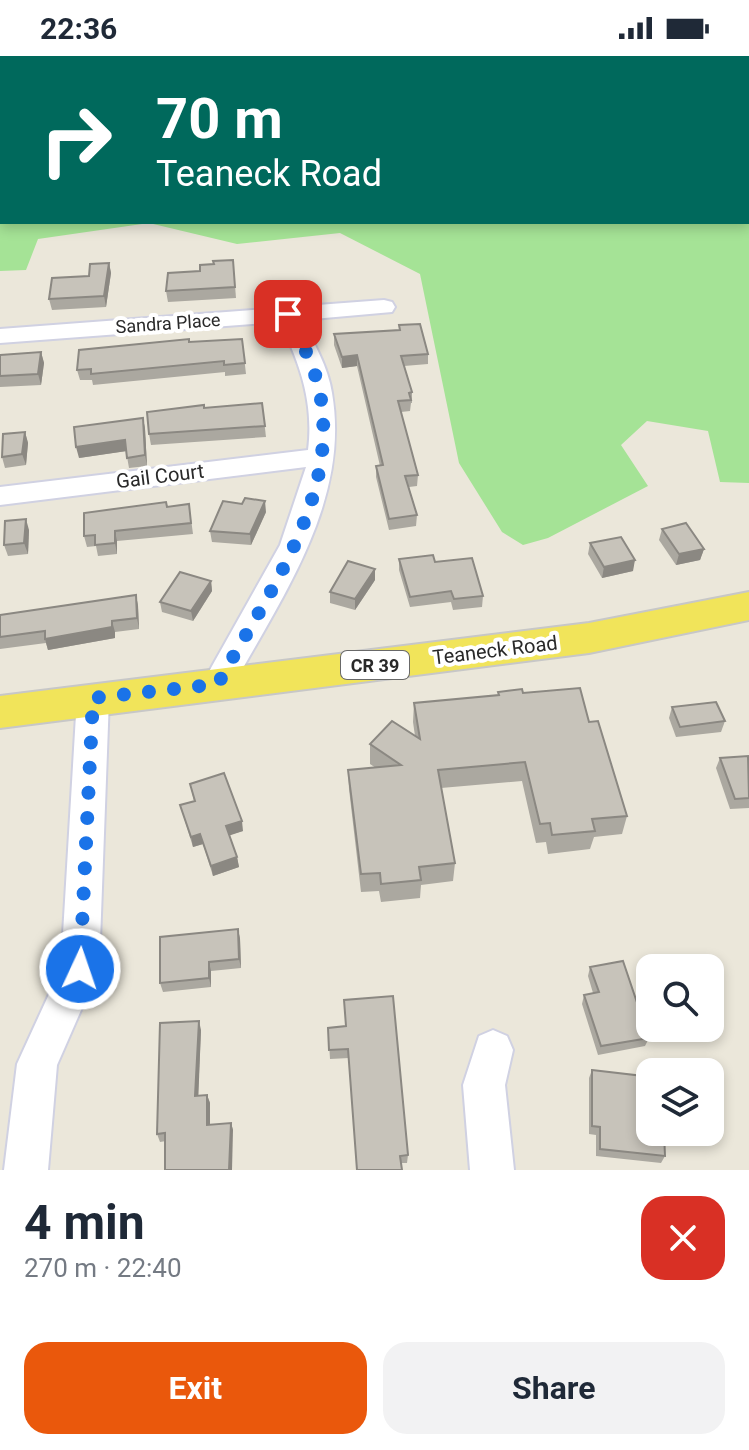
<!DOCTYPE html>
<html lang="en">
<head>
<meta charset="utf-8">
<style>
	:root { --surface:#fff; --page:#f2f2f3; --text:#1f2937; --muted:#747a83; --accent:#ea580c }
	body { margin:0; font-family:Roboto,sans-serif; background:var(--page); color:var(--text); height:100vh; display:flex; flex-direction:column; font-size:30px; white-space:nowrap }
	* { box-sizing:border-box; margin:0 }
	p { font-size:26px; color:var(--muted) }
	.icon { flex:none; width:44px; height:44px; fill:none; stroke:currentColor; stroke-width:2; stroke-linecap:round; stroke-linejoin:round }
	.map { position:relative; height:1114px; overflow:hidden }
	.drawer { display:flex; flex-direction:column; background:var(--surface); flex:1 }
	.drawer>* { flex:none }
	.hud { position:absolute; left:0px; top:0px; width:750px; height:168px; box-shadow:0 4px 12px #0003; background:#00695c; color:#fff; overflow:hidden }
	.fabs { position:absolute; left:636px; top:898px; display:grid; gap:16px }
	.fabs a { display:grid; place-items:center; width:88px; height:88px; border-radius:16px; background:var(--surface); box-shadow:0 4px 12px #0003; font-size:40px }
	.pin { position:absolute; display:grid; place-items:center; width:68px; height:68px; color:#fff; margin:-34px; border-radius:16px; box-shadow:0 4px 12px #0006 }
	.me { position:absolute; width:88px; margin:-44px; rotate:3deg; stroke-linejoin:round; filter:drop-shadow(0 0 6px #0008) }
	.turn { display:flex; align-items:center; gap:28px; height:168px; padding:0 24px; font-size:36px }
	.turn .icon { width:104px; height:104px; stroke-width:2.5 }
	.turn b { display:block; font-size:56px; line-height:68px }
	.round { display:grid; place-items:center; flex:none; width:84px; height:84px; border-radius:24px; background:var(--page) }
	.headline { display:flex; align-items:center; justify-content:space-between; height:136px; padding:0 24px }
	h1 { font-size:48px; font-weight:700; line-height:60px }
	.primary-button { display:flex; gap:16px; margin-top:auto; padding:16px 24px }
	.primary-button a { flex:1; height:92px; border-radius:24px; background:var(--accent); color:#fff; font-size:32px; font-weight:700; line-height:92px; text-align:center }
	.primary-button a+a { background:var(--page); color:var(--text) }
	.status { display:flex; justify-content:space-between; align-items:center; height:56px; padding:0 40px; background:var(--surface); direction:ltr }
	.status svg { height:22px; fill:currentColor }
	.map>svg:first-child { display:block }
	.green { fill:#a5e396 }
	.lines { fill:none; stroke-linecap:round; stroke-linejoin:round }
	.stream { stroke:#6cb9ee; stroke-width:4 }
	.minor-casing { stroke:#d0d1e2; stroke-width:4 }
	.major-casing { stroke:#c7c7c7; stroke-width:4 }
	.minor { fill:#fff; fill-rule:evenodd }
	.major { fill:#f1e45a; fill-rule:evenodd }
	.wall { fill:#aba8a0 }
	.shaded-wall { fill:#8b8882 }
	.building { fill:#c7c3ba; stroke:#8b8882; stroke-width:2 }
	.route { stroke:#1a73e8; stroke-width:14; stroke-dasharray:0 25.2 }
	.labels { text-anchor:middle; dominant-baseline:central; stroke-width:8; stroke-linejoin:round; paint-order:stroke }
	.far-street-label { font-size:18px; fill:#292929; stroke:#fff }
	.shield { fill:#fff; stroke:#696969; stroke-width:2 }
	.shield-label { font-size:18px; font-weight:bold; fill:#292929 }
	.street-label { font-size:20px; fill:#292929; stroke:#fff }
</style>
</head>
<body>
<div class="status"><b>22:36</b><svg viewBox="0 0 49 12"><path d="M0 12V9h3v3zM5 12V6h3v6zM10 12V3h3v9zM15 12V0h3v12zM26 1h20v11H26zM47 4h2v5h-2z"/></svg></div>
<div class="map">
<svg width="749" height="1114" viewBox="0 0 749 1114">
	<rect width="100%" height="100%" fill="#ebe7da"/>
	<polygon class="green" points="363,0 749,0 749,427 720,426 708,375 647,365 621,389 648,430 548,482 523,489 502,476 459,407 420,218 340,177 237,188 149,167 38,183 26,214 0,215 0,83 2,166 748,166 748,2 352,2"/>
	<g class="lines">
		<polyline class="stream" points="430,2 434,0"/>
		<defs>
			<g id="minor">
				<path d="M384 244 392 246 395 251 392 256 302 264C314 287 328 311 332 337 351 447 279 545 229 637L218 640 207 637 202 628 280 489 306 411 0 449V431L308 394C314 347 300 308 280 266L0 287V273Z"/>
				<polygon points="93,629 104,633 109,642 99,913 57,1009 48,1114 4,1114 17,1008 61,912 77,642 82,633"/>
				<polygon points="493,974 507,980 513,994 505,1029 514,1114 470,1114 463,1029 479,980"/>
			</g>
			<polygon id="major" points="749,536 749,564 589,597 0,672 0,640 589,567"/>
		</defs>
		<use href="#minor" class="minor-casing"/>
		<use href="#major" class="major-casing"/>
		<use href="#minor" class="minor"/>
		<use href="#major" class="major"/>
	</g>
	<g class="wall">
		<polygon points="166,0 204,0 204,2 167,2"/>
		<polygon points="233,204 236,242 168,246 166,235 214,208"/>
		<polygon points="109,207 111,217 106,251 52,254 49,243 89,220"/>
		<polygon points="399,269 428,298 428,308 404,310 412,336 412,347 411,347 410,355 401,356 418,419 417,430 409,431 417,459 416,470 389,474 376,421 376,410 380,410 357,310 342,312 334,289 334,278 399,274"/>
		<polygon points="242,283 246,318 225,320 225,316 93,329 92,324 80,324 77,314 189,286"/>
		<polygon points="41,296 44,307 41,329 0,331 0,299"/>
		<polygon points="262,347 266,381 151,389 149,378 204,352"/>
		<polygon points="143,362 145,373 147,410 129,412 126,395 79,402"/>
		<polygon points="25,376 28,387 26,409 5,412 2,401"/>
		<polygon points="166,446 167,451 189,448 193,478 117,485 117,498 98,500 96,490 87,491 84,480"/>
		<polygon points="266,456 251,489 212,486 210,475"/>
		<polygon points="662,473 704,493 700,504 676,509 659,484"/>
		<polygon points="29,474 28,498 8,500 4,489"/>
		<polygon points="590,487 633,515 602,522 588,498"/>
		<polygon points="399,503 435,506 483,540 482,551 453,554 451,546 410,551 399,514"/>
		<polygon points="375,524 355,554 330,547 330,536"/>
		<polygon points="211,525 212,535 193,565 162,556 160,546"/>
		<polygon points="136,539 138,550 139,573 115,576 115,582 48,594 46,587 0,593 0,559"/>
		<polygon points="498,636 523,637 589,666 627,760 622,778 594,781 590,793 548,798 546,786 536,787 522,725 441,732 455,807 453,825 421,829 420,842 381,846 379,835 361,836 349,733 348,714 376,712 370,708 370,688 415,680 413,666 414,647 498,639"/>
		<polygon points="672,651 725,665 721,676 676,681 669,662"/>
		<polygon points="749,701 749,752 730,753 716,712 720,702"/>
		<polygon points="190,728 243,775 229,779 237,801 239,811 213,820 203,788 193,791 180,749 194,745"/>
		<polygon points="238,873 240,883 241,912 211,915 211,931 163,936 160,927"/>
		<polygon points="590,911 649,982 645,990 598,999 582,948 584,939 593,937 588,920"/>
		<polygon points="346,970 408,1099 407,1107 401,1107 349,1002 330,1003 328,972"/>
		<polygon points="201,974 198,1040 207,1039 210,1047 210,1069 231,1067 233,1074 160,1086 157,1078"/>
		<polygon points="592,1014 645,1065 665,1100 661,1107 596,1100 596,1079 589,1078 589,1022"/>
	</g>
	<g class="shaded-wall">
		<polygon points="109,207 111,217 106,251 104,240"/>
		<polygon points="41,296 44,307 41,329 38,318"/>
		<polygon points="357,299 357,310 342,312 342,301"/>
		<polygon points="143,362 145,373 147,410 145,399"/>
		<polygon points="25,376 28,387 26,409 22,398"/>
		<polygon points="125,384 127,395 79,402 76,391"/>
		<polygon points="265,445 266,456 251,489 250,478"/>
		<polygon points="26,463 29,474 28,498 24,487"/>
		<polygon points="115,475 117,485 117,498 115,487"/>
		<polygon points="704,493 700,504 676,509 679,498"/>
		<polygon points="635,504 633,515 602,522 604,511"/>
		<polygon points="375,513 375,524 355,554 355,543"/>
		<polygon points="211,525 212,535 193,565 191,555"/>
		<polygon points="136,539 138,550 139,573 137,562"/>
		<polygon points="112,565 115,576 115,582 48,594 45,583"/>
		<polygon points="242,765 243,775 228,780 226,770"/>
		<polygon points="200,778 203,788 193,791 191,781"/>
		<polygon points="237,801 239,811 213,820 211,810"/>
		<polygon points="238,873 240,883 241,912 239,903"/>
		<polygon points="209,906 211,915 211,931 209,922"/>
		<polygon points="199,965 201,974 198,1048 195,1040"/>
		<polygon points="207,1039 210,1047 210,1077 207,1069"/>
		<polygon points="231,1067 233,1074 232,1114 229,1114"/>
	</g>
	<g class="building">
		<rect x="46" y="0" width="83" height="2"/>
		<polygon points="233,204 235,231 166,235 168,217 200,215 200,209 214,208 213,205"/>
		<polygon points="109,207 104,240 49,243 52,222 89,220 90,208"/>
		<polygon points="420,268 428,298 401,300 412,336 409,337 411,344 398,345 418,419 405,420 417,459 389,463 376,410 383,409 357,299 342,301 334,278 400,274 399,269"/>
		<polygon points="189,283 189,286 242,283 245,307 224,309 224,305 91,318 91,313 77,314 79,294"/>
		<polygon points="41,296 38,318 0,320 0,299"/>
		<polygon points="262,347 265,370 149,378 147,356 204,349 204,352"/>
		<polygon points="143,362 145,399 127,402 125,384 76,391 74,371"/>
		<polygon points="25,376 22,398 2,401 3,378"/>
		<polygon points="245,442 265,445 250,478 210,475 223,445 242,448"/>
		<polygon points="166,446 167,451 189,448 191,467 115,475 115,487 95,489 95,479 84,480 84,457"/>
		<polygon points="26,463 24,487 4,489 5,465"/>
		<polygon points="686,467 704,493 679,498 662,473"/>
		<polygon points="621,481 635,504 604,511 590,487"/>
		<polygon points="433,499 435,506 472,502 483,540 454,543 451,535 410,541 399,503"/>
		<polygon points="348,505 375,513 355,543 330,536"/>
		<polygon points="180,516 211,525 191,555 160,546"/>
		<polygon points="136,539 137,562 112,565 112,571 45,583 45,575 0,581 0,559"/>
		<polygon points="580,632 589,666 598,665 627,760 592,763 595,775 552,779 550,767 540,768 525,706 438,714 455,807 419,811 421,824 381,828 380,817 361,818 348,714 401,709 370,688 392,665 420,683 414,647 499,639 498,636 522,633 523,637"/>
		<polygon points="716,646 725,665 680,671 672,651"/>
		<polygon points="748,700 749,742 735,743 720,702"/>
		<polygon points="224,717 242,765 226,770 237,801 211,810 200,778 191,781 180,749 195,745 190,728"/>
		<polygon points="238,873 239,903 209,906 209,922 160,927 160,881"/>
		<polygon points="623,905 649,982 601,990 584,939 599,936 590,911"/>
		<polygon points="393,940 408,1099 400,1100 402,1114 357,1114 348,993 329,994 328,972 346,970 344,944"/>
		<polygon points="199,965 195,1040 207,1039 207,1069 231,1067 229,1114 165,1114 165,1077 157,1078 160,967"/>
		<polygon points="592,1014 643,1020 645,1065 650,1065 650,1076 664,1076 665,1100 600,1093 600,1071 592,1070"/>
	</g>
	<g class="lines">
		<path class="route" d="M80 913 93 642 218 628C265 541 340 443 320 338 315 310 300 284 288 258"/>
	</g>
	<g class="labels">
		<g class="far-street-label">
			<text transform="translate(168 267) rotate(-4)">Sandra Place</text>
		</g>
		<rect class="shield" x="341" y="595" width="68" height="28" rx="6"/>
		<g class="shield-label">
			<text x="375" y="609">CR 39</text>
		</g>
		<g class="street-label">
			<text transform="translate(160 420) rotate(-7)">Gail Court</text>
			<text transform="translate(495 594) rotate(-7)">Teaneck Road</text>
		</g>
	</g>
</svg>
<div class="fabs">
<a><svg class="icon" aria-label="search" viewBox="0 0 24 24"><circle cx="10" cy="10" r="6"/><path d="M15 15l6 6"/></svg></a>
<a><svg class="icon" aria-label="layers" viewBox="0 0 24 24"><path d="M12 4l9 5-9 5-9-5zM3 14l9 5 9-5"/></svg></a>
</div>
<div class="pin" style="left:288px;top:258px;background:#d93025"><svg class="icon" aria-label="arrive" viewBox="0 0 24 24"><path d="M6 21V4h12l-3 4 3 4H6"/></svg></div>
<svg class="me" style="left:80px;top:913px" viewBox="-20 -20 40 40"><circle r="17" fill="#1a73e8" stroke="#fff" stroke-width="3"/><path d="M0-11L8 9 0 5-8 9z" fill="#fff"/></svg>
<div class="hud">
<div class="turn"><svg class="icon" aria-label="right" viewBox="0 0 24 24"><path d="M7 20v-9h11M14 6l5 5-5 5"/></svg><div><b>70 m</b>Teaneck Road</div></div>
</div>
</div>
<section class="drawer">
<div class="headline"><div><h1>4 min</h1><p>270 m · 22:40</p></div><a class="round" style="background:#d93025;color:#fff"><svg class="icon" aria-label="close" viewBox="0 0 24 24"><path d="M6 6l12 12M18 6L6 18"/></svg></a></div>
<div class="primary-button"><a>Exit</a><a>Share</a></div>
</section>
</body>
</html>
